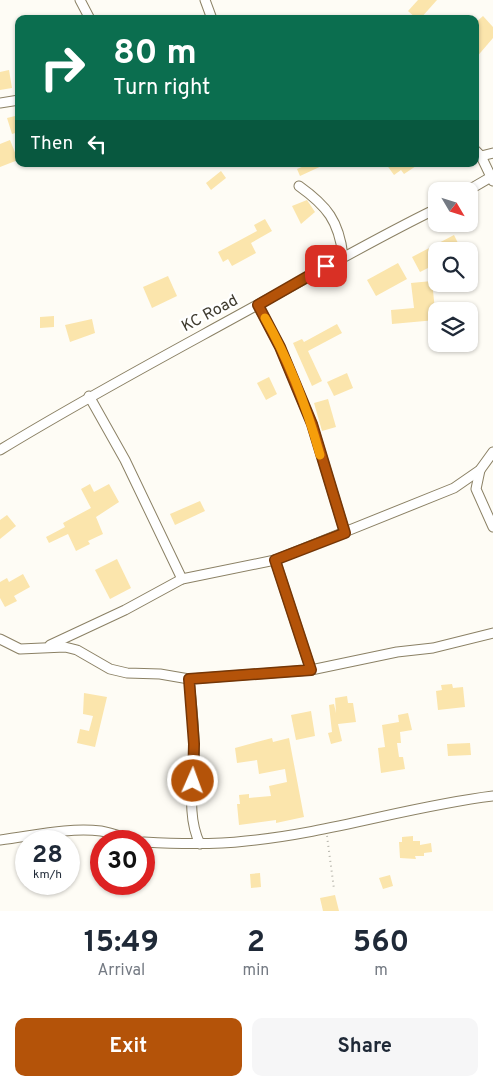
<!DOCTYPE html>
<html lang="en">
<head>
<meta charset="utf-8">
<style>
	:root { --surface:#fff; --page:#f6f6f7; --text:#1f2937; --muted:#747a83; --accent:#b45309 }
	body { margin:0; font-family:Overpass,sans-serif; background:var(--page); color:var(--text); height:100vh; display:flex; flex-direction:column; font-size:19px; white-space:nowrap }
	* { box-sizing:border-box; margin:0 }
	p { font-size:16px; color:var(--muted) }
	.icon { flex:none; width:28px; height:28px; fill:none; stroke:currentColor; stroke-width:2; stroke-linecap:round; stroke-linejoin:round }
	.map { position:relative; height:911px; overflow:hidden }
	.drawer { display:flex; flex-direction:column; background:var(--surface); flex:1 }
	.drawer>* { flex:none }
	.hud { position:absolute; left:15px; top:15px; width:464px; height:152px; border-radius:10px; box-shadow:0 1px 4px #0004; background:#0b6e4f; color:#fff; overflow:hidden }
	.needle { width:32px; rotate:128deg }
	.tools { position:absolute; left:428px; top:182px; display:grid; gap:10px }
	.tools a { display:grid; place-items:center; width:50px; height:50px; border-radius:10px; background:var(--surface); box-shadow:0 1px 4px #0004; font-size:25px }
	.speed { position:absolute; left:15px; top:830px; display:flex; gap:10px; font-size:25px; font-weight:700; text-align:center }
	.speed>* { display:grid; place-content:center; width:65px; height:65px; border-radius:50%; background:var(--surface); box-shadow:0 1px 4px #0004; line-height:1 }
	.speed small { font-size:12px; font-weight:400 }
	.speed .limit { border:8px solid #d22; background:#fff; color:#111 }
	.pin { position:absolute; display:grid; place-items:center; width:42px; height:42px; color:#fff; margin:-21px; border-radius:10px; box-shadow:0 2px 8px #0006 }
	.me { position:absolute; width:55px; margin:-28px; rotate:2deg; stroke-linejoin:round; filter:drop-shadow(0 0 4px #0008) }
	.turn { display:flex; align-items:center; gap:18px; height:105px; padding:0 15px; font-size:22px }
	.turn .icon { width:65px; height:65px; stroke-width:2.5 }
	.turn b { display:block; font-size:35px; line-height:42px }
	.then { display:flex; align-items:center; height:48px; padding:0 15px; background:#0003; gap:10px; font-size:19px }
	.eta { display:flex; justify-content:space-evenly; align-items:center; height:85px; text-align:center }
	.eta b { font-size:30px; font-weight:700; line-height:35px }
	.primary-button { display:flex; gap:10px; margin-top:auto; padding:10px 15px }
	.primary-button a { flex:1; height:58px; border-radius:10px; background:var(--accent); color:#fff; font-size:20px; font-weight:700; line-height:58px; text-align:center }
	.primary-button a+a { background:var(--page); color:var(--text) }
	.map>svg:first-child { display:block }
	.building { fill:#fbe5ac }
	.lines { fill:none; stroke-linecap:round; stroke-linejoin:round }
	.minor-casing { stroke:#8b8165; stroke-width:11 }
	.path { stroke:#b6b4ab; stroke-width:2; stroke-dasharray:1 4; stroke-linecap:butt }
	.minor { stroke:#fff; stroke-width:9 }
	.route-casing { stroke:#753606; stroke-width:12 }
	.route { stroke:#b45309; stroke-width:9 }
	.slow { stroke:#f59e0b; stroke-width:9 }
	.labels { text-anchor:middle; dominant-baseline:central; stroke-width:4.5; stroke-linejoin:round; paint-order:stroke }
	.street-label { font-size:16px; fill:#3f3b2f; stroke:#fff }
</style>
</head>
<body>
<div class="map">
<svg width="493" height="911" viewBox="0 0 493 911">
	<rect width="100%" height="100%" fill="#fefcf5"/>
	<g class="building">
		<polygon points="418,0 437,0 420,19 417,19 408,11"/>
		<polygon points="483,16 493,27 493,38 475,59 475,23"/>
		<polygon points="9,70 12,88 0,90 0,72"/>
		<polygon points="19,115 19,132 12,134 7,118"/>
		<polygon points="10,140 18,160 0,167 0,144"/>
		<polygon points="309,164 326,164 300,176 297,169"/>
		<polygon points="386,164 419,164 404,174 401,170 394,175"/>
		<polygon points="221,171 226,178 211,190 206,183"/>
		<polygon points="307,200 315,212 301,224 292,206"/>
		<polygon points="265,219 272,231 251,243 256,253 232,266 228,259 223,262 218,252 257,231 254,225"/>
		<polygon points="454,235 462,251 436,251 436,264 420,272 412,257"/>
		<polygon points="398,263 407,279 376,296 367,280"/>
		<polygon points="168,276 177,296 152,308 143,287"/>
		<polygon points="432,281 436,320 392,324 391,310 414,308 411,283"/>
		<polygon points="54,316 54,327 40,328 40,317"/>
		<polygon points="92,319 95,333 70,342 65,325"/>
		<polygon points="337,324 342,333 308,351 322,381 312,386 293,343 302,339 304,342"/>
		<polygon points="347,373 353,388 334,396 327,382"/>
		<polygon points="269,377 277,394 266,400 257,383"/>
		<polygon points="328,399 336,427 322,431 314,403"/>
		<polygon points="90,484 94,492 109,484 119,502 96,517 103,534 88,541 90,544 76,551 68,534 49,543 46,537 65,527 63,523 91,508 81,489"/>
		<polygon points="200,501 205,511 175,525 170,514"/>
		<polygon points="7,515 16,526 0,539 0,520"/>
		<polygon points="117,559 131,588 110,599 95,570"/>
		<polygon points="23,574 30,587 14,596 17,601 5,607 0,598 0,582 7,578 9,582"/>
		<polygon points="452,684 453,688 463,687 465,707 438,710 436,691 442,690 441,685"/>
		<polygon points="84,693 107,697 95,747 77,743 80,729 89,731 93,716 83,714"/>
		<polygon points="347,696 348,703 353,703 356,722 338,724 342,741 331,744 328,733 332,732 329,705 334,704 336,713 335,698"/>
		<polygon points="311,711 315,736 296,740 291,715"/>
		<polygon points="408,713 412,730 400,732 401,743 397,743 399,757 403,757 405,769 381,773 378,748 385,747 382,725 399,722 398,715"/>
		<polygon points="272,738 273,742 289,738 304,817 276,823 276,820 239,825 237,804 240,804 239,795 249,794 249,798 271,796 269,786 287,782 285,769 259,774 257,760 237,763 235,748"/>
		<polygon points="470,743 471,755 448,756 447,744"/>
		<polygon points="413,836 413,841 420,841 420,845 431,843 432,852 424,853 424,856 415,856 416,859 400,858 399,842 402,842 402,837"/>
		<polygon points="260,873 261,887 251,888 250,874"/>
		<polygon points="390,875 393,886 383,889 379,878"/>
		<polygon points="335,895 339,911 323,911 320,898"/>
	</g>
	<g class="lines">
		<defs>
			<g id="minor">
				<polyline points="80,0 90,19"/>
				<polyline points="205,0 212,19"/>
				<polyline points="0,103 19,100"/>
				<polyline points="475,150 481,156 493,181"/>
				<polyline points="481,156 493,153"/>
				<path d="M299 186C327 206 339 221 343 256"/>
				<polyline points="467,191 491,177"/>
				<polyline points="258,305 280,347 312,424 345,533"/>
				<polyline points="89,396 125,460 182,579"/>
				<path d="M0 450C85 398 172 352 259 304 318 272 376 238 436 209"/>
				<polyline points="480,470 476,489 493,527"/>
				<polyline points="275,560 311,670"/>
				<polyline points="0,639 20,649 65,647 77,650 110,669 127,673 160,674 189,679 311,670 397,652 433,648 493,633"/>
				<polyline points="50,645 125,610 182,579 275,560 454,488 480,470 493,452"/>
				<path d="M189 679C191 701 194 723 194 745 195 778 185 813 200 844"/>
				<path d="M0 840C33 836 68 827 101 831 113 833 124 838 135 841"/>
				<path d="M144 842C178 844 212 845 246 841 330 833 410 806 493 796"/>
			</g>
		</defs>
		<use href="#minor" class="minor-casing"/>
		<polyline class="path" points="327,836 334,889"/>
		<use href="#minor" class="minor"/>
	</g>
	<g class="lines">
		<defs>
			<polyline id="route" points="193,781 194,744 189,679 311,670 275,560 345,533 312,424 280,347 258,305 326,266"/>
		</defs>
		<use href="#route" class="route-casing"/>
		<use href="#route" class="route"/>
		<path class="slow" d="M265 318C289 360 307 408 320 455"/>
	</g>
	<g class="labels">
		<g class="street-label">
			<text transform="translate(210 314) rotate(-28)">KC Road</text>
		</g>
	</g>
</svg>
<div class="tools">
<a><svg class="needle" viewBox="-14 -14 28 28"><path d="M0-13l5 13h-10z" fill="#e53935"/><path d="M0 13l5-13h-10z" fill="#747a83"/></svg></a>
<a><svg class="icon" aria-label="search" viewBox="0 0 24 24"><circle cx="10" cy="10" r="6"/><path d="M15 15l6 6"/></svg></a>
<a><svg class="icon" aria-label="layers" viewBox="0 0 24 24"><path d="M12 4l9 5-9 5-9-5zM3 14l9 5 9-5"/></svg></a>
</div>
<div class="speed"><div>28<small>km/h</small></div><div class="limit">30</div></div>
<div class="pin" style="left:326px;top:266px;background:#d93025"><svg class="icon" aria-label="arrive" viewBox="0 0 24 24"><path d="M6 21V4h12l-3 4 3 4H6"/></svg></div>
<svg class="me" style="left:193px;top:781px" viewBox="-20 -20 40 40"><circle r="17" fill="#b45309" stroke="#fff" stroke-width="3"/><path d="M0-11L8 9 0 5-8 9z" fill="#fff"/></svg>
<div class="hud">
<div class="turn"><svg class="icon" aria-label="right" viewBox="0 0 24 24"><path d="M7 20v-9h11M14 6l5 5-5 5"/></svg><div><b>80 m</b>Turn right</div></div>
<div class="then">Then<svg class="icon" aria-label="left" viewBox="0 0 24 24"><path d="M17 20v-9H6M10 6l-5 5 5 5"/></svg></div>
</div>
</div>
<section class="drawer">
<div class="eta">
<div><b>15:49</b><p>Arrival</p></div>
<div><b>2</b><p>min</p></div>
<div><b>560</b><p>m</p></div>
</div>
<div class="primary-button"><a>Exit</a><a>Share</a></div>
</section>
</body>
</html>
